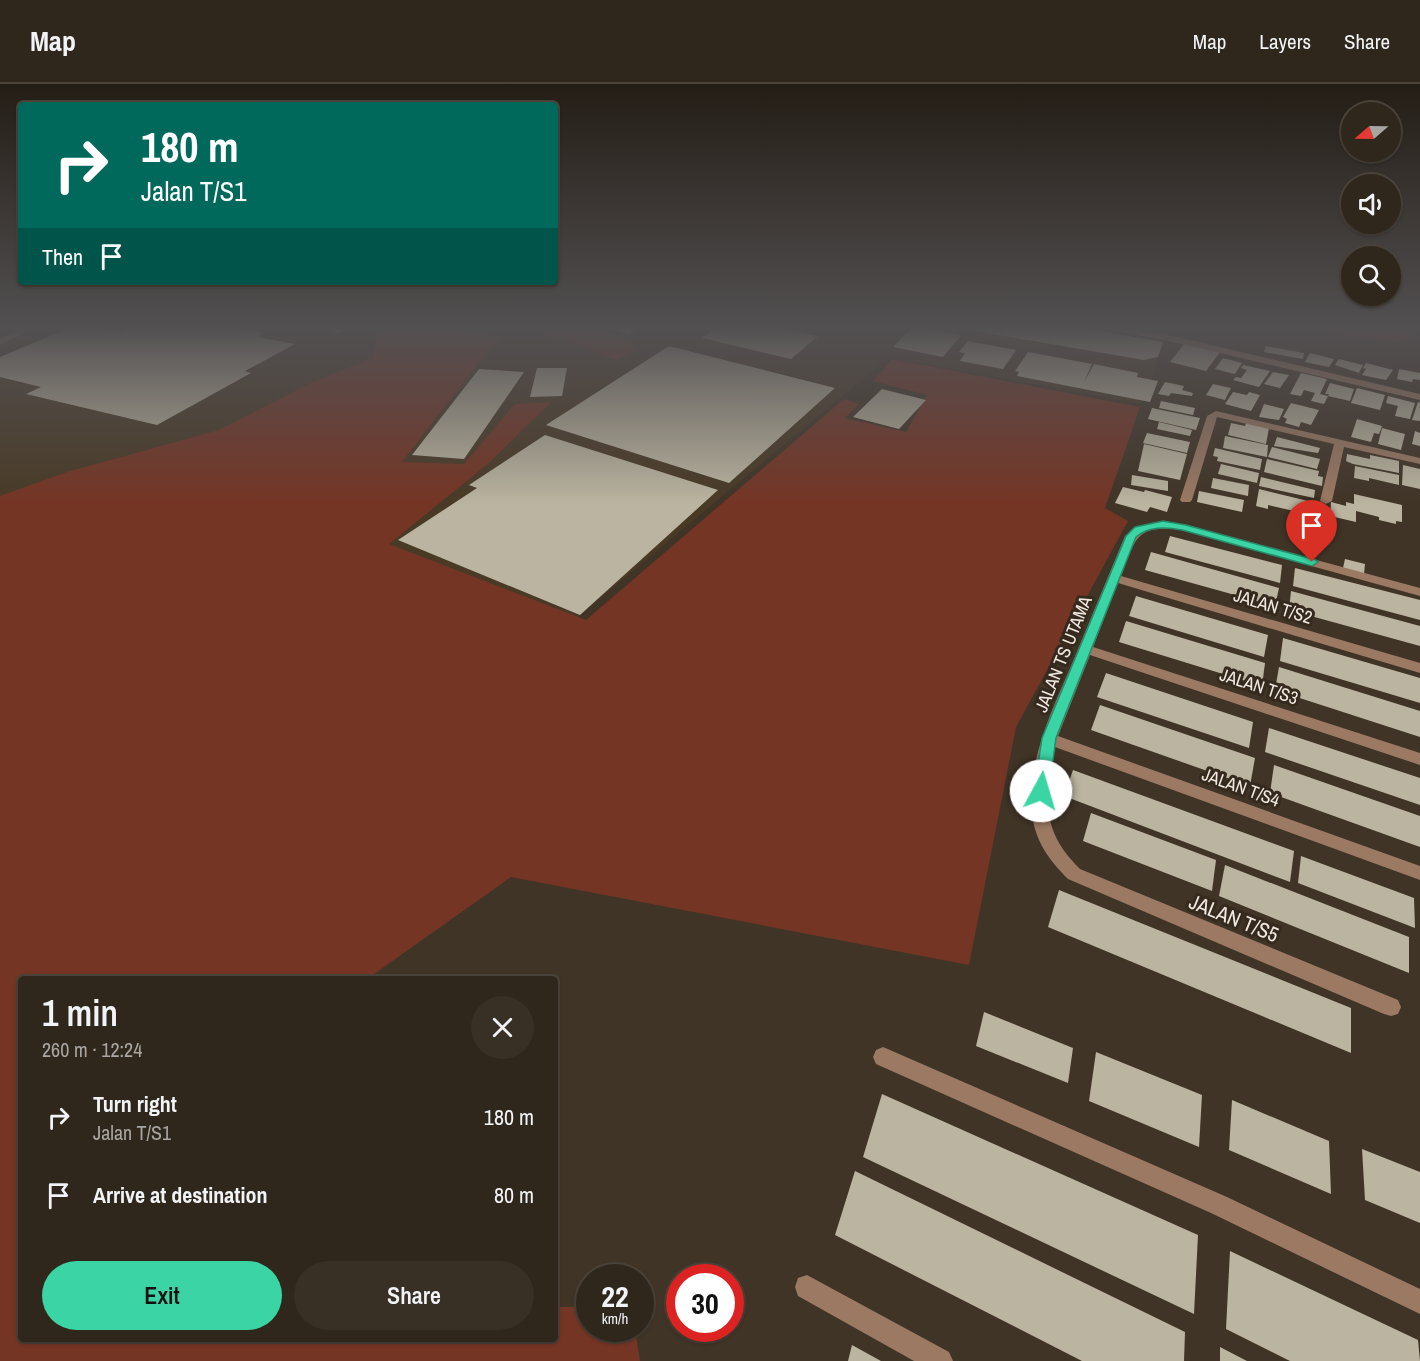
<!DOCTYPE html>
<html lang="en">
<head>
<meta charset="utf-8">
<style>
	:root { --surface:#30271c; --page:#382f25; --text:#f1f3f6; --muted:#a8a5a3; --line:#4b443b; --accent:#3bd4a4 }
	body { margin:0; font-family:"Archivo Narrow",sans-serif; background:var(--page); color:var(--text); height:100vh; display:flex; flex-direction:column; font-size:22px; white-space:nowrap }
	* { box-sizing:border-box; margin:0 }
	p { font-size:20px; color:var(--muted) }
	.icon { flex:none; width:33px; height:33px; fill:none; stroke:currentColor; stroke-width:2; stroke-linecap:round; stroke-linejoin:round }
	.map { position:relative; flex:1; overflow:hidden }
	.side { position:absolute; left:18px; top:892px; width:540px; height:366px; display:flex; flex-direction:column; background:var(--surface); border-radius:6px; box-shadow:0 2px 4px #0004,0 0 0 2px var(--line) }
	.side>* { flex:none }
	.guide { position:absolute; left:18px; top:18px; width:540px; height:183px; border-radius:6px; box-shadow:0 2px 4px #0004,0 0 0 2px var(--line); background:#00695c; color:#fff; overflow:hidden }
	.needle { width:39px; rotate:250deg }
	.fabs { position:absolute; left:1341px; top:18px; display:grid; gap:12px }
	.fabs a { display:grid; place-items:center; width:60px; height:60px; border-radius:50%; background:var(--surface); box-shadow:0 2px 4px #0004,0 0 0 2px var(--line); font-size:30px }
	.speed { position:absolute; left:576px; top:1180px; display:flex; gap:12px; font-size:30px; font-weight:700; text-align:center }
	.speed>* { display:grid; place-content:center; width:78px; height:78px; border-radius:50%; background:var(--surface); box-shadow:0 2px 4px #0004,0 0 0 2px var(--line); line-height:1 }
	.speed small { font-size:15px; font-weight:400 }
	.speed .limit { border:9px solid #d22; background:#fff; color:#111 }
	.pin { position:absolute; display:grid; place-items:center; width:51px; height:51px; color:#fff; margin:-62px -26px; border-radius:50% 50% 50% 0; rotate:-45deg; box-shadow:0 0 6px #0007 }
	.pin .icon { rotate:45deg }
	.me { position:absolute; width:66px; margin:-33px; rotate:6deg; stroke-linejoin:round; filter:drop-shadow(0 0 4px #0008) }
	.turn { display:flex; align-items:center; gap:21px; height:126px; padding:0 24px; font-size:27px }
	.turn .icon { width:78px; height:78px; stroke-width:2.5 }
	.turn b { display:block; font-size:42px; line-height:51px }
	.then { display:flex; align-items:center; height:57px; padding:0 24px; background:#0003; gap:12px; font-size:22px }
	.round { display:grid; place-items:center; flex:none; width:63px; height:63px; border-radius:32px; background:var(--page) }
	.summary { display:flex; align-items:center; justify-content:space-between; height:102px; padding:0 24px }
	h1 { font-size:36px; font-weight:600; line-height:45px }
	.cta { display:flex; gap:12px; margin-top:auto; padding:12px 24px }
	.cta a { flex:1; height:69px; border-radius:36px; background:var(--accent); color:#111; font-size:24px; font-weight:600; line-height:69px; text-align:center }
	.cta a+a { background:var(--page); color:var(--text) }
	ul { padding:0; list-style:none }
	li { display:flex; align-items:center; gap:18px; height:78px; padding:0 24px }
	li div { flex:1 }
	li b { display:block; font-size:22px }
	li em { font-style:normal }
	header { display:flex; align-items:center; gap:36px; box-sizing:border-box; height:84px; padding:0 30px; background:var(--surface); border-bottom:2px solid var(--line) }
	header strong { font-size:28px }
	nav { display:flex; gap:33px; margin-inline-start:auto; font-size:21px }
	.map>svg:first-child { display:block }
	.built { fill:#493a26 }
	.green { fill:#753525 }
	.building { fill:#bbb4a0 }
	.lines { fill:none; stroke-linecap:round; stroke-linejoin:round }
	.minor { fill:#9b7963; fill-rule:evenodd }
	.route { fill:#3bd4a4; stroke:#268a6b; stroke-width:1.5 }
	.labels { text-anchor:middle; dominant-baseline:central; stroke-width:6; stroke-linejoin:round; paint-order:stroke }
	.street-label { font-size:18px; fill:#f1e9e1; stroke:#352a1d }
	.near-street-label { font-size:21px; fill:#f1e9e1; stroke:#352a1d }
</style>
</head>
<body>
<header>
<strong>Map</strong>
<nav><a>Map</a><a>Layers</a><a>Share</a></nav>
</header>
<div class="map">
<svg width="1420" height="1277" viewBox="0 0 1420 1277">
	<rect width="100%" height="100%" fill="#403426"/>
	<polygon class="built" points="0,243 1171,243 1142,320 889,273 543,562 94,381 0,424"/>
	<g class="green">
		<polygon points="391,243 436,243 502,254 479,278 402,378 464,380 515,320 551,318 489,379 389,460 586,536 844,315 859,320 845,334 906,348 927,311 873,297 892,275 1140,323 1105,424 1128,437 1016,643 969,881 511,793 367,895 21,896 21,1256 555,1256 555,1223 589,1223 590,1245 635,1245 640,1277 0,1277 0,412 67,388 219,346 310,299 370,275 381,247"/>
		<path d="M506 243C542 243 612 237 637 265L616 276C581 262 544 246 506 243Z"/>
		<polygon points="1285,243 1419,243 1406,259"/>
	</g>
	<g class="building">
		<polygon points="71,243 95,243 120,248 132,243 231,243 264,249 257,253 295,260 245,287 251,289 157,341 26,310 41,303 0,293 0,273"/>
		<polygon points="321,243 353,243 338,249"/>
		<polygon points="604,243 641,243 629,250"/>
		<polygon points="718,243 775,243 818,252 791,275 702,254"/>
		<polygon points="912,243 919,243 961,251 943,273 893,263"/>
		<polygon points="953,243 1076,243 1163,258 1158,273 1144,276"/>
		<polygon points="968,257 1016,266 1003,285 960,277 965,269 959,268"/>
		<polygon points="1185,259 1220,268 1206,287 1170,278"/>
		<polygon points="669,262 835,304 729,399 546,341"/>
		<polygon points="1266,262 1304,269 1303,275 1264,268"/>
		<polygon points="1028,268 1092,280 1084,298 1094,280 1138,289 1137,293 1158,297 1150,318 1017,292 1019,288 1015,287"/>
		<polygon points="1310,269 1334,275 1329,283 1305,278"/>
		<polygon points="1223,274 1242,279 1235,290 1215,285"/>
		<polygon points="1339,275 1363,281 1359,289 1335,281"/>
		<polygon points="1366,279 1393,286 1386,296 1362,291 1366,285 1363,284"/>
		<polygon points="1243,281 1270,287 1259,303 1233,296 1236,293 1241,294 1247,286 1241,284"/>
		<polygon points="537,284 567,284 562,312 530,313"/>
		<polygon points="479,285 524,288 464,375 412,371"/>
		<polygon points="1399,285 1420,289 1420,296 1413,295 1412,298 1397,295"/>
		<polygon points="1273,288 1289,291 1280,304 1264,300"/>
		<polygon points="1301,289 1327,295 1320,310 1328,312 1324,320 1311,317 1315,309 1304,306 1301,312 1290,310"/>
		<polygon points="1165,298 1184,302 1182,306 1193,309 1192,312 1171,309 1169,312 1158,310"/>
		<polygon points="1330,299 1354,305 1350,317 1328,312 1329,310 1325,310"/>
		<polygon points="1213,300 1231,304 1225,316 1206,311"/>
		<polygon points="1357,304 1385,311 1380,326 1351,319"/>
		<polygon points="882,305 926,316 899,345 853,333"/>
		<polygon points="1233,308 1247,311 1249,308 1260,311 1251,327 1225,320"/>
		<polygon points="1388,312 1415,319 1410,335 1395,332 1398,322 1386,319"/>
		<polygon points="1161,317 1195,324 1193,331 1159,324"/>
		<polygon points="1418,318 1420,319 1420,337 1412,336"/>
		<polygon points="1291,319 1319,326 1311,341 1301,338 1299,343 1285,339 1287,335 1283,333"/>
		<polygon points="1264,320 1284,325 1279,336 1259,333"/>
		<polygon points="1152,324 1200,334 1196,346 1148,335"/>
		<polygon points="1357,335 1382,342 1379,350 1374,349 1371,358 1351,353"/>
		<polygon points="1159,338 1192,346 1190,352 1157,345"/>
		<polygon points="1231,339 1245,342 1246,339 1269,344 1266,360 1228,351"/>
		<polygon points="1382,344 1405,350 1401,366 1378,360"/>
		<polygon points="1415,347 1420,349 1420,362 1412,360"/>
		<polygon points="1147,349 1190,358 1187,369 1143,359"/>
		<polygon points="545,351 718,406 580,531 398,456 477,404 469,401"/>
		<polygon points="1225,352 1268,361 1267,373 1223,364"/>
		<polygon points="1277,353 1320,364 1318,369 1274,362"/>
		<polygon points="1144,360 1187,370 1180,396 1138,387"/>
		<polygon points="1272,363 1320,375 1317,385 1268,373"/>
		<polygon points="1215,364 1262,375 1260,386 1217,377 1218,373 1213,372"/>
		<polygon points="1347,370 1370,375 1370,371 1399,377 1399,389 1353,380 1346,377"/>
		<polygon points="1267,375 1319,387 1318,392 1323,393 1322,402 1264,388"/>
		<polygon points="1221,380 1259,389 1257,399 1218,390"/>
		<polygon points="1403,381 1420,385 1420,405 1402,401"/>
		<polygon points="1355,382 1399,391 1399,401 1369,394 1369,397 1354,394"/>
		<polygon points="1132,391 1168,397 1168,407 1131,401"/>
		<polygon points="1261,393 1315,406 1314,414 1259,402"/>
		<polygon points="1213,394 1249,401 1248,412 1211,404"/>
		<polygon points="1123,403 1144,408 1145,406 1172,413 1167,428 1150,423 1147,428 1115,419"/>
		<polygon points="1259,405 1308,417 1307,430 1268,421 1268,425 1256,422"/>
		<polygon points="1199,407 1244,416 1242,428 1197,418"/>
		<polygon points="1354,410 1402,421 1402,438 1396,437 1396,440 1379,436 1379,433 1356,427 1356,438 1330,432 1331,418 1346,422 1346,418 1354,420"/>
		<polygon points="1170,452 1282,481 1280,499 1165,468"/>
		<polygon points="1151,468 1279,504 1275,522 1145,486"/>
		<polygon points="1345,475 1365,480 1364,490 1343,484"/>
		<polygon points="1295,484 1420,516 1420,536 1293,502"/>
		<polygon points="1291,507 1420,542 1420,562 1289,526"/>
		<polygon points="1136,512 1268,551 1264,573 1129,532"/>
		<polygon points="1126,537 1265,579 1262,602 1119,558"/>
		<polygon points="1283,554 1420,594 1420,619 1280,577"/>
		<polygon points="1279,583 1420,627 1420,653 1275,606"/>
		<polygon points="1106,589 1253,638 1249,664 1097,613"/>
		<polygon points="1100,621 1255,674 1250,702 1091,646"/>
		<polygon points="1269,644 1420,694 1420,721 1265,668"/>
		<polygon points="1274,681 1420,732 1420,763 1270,709"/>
		<polygon points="1073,686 1294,767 1290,798 1064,712"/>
		<polygon points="1091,729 1216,776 1212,807 1083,757"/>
		<polygon points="1301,772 1414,814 1415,844 1298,799"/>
		<polygon points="1225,781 1409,853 1409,889 1219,812"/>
		<polygon points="1059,806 1351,924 1351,969 1048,843"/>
		<polygon points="984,928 1073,964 1068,999 976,962"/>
		<polygon points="1096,968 1202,1011 1199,1063 1089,1017"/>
		<polygon points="882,1010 1198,1151 1194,1230 863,1073"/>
		<polygon points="1232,1016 1329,1057 1331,1110 1229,1066"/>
		<polygon points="1362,1065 1420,1088 1420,1139 1365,1116"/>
		<polygon points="855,1087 1185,1248 1184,1277 1082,1277 835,1151"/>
		<polygon points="1230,1167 1418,1256 1420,1277 1290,1277 1226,1245"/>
		<polygon points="852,1261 881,1277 848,1277"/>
		<polygon points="1220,1263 1247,1277 1220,1277"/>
	</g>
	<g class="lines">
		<g class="minor">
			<polygon points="26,243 36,243 0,261 0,255"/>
			<polygon points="1095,243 1112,243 1173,252 1420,310 1420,316 1173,258"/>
			<polygon points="1216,327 1420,374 1420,380 1344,363 1332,417 1326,420 1320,417 1334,360 1217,333 1192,416 1190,418 1182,418 1180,416 1207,332"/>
			<path d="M1156 438 1187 441 1420 504V512L1182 446C1135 440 1136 454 1121 492L1420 579V589L1118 499 1093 563 1420 669V681L1090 571 1058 652 1420 782V796L1055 663C1045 714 1040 746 1080 785L1398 916 1401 923 1398 930 1391 932 1384 930 1068 795C1049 776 1034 756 1032 728 1027 674 1054 623 1074 575 1091 534 1108 493 1125 452L1139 442Z"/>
			<polygon points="883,963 1227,1113 1420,1205 1420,1230 1211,1129 876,980 873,973 876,966"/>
			<polygon points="807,1191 949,1268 953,1277 914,1277 798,1212 795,1203 798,1194"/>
		</g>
	</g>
	<linearGradient id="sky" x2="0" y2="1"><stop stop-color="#231d15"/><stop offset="0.58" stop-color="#535052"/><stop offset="1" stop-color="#535052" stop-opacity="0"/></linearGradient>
	<rect width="1420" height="421" fill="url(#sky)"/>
	<path class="route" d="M1163 437 1186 441 1316 476 1318 478 1312 482 1182 446C1166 443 1149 442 1136 453L1056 654 1049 707 1046 711H1036L1034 707 1042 654 1126 452 1135 443Z"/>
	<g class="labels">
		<g class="street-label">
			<text transform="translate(1273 522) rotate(17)">JALAN T/S2</text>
			<text transform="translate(1063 570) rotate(-68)">JALAN TS UTAMA</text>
			<text transform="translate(1259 602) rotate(18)">JALAN T/S3</text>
			<text transform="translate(1241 703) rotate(20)">JALAN T/S4</text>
		</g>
		<g class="near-street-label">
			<text transform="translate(1234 834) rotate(22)">JALAN T/S5</text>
		</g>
	</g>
</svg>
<div class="fabs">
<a><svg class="needle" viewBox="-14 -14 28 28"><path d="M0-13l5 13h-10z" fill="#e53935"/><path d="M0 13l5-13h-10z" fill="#a8a5a3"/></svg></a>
<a><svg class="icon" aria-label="sound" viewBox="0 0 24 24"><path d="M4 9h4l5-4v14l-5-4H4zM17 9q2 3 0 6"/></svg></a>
<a><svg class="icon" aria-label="search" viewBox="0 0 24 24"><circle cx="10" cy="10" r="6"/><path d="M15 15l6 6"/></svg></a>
</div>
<div class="speed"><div>22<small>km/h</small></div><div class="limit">30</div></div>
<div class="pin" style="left:1312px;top:478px;background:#d93025"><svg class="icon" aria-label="arrive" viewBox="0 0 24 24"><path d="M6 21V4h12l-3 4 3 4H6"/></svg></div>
<svg class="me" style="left:1041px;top:707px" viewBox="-20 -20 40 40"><circle r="19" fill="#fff"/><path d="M0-13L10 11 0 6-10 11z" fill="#3bd4a4"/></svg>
<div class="guide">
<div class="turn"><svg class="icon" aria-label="right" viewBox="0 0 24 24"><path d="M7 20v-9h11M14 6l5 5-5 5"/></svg><div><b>180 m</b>Jalan T/S1</div></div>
<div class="then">Then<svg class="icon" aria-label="arrive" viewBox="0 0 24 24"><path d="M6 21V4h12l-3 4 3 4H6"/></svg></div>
</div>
<section class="side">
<div class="summary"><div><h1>1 min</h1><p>260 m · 12:24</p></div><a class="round"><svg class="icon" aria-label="close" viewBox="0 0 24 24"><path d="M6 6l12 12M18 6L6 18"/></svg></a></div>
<ul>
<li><svg class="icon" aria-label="right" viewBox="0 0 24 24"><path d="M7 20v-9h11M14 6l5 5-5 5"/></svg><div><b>Turn right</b><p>Jalan T/S1</p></div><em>180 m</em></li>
<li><svg class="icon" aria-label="arrive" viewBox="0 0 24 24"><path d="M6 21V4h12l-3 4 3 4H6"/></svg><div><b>Arrive at destination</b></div><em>80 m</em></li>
</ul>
<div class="cta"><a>Exit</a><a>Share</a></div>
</section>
</div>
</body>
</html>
